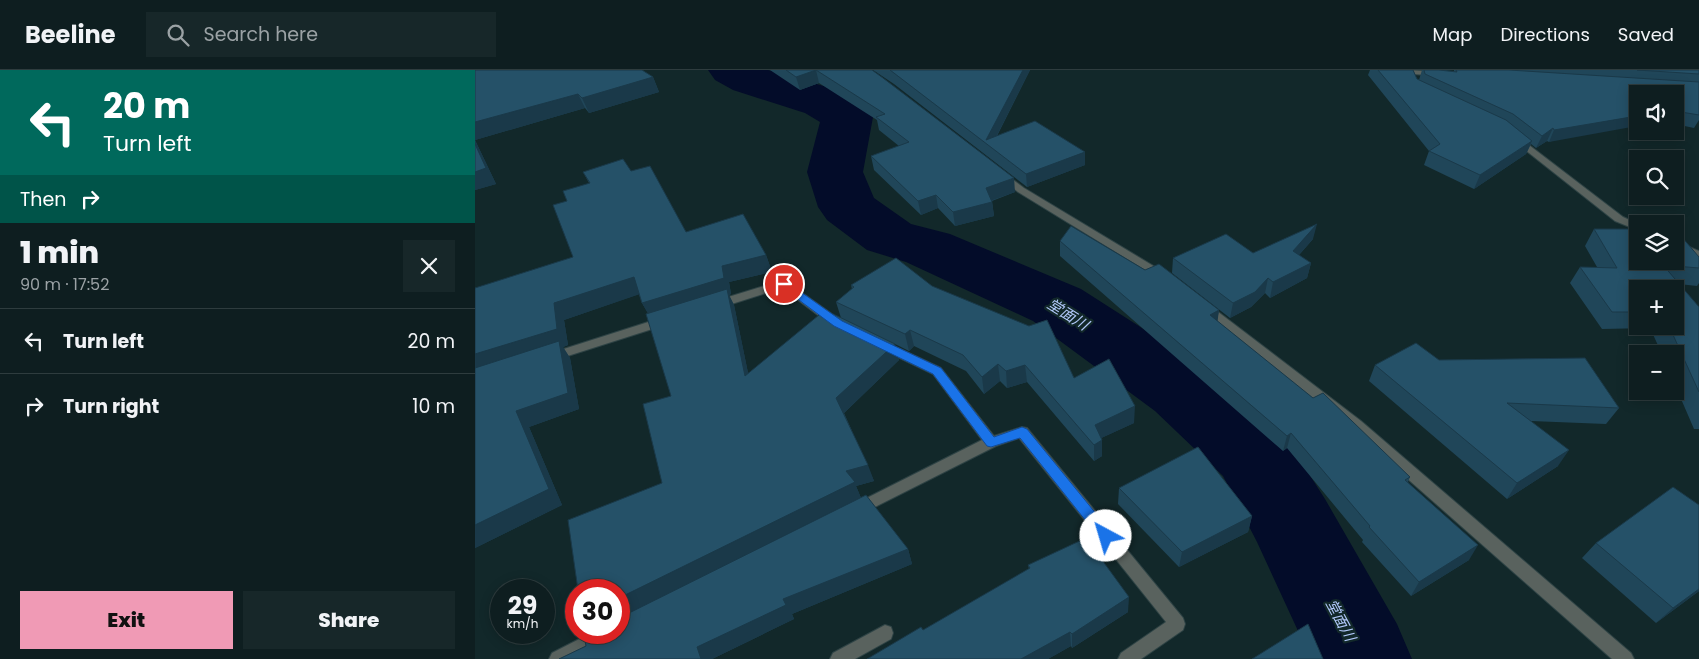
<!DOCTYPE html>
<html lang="en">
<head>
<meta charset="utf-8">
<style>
	:root { --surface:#0e1e20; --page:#172729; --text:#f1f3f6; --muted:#9ba2a5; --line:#2e3c3e; --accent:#f09ab5 }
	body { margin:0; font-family:Poppins,"Noto Sans JP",sans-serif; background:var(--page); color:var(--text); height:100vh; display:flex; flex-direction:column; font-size:19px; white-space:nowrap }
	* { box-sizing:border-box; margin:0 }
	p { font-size:16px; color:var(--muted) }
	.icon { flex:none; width:28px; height:28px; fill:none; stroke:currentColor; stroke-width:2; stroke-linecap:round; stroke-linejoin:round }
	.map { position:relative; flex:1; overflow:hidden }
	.panel { display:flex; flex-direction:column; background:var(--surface); width:475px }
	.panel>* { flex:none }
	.hud { background:#00695c; color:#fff; overflow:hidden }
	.fabs { position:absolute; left:1154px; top:15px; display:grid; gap:10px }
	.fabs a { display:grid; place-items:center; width:55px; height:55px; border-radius:0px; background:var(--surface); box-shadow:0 2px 12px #0003,0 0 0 1px var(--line); font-size:25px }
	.speed { position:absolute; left:15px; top:509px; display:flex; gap:10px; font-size:25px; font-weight:700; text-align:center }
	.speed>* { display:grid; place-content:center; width:65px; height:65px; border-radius:50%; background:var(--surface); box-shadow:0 2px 12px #0003,0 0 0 1px var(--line); line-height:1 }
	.speed small { font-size:12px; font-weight:400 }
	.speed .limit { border:8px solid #d22; background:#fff; color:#111 }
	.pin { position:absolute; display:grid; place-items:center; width:42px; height:42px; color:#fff; margin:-21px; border:2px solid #fff; border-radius:50%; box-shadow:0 1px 5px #0007 }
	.me { position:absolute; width:55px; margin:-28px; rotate:321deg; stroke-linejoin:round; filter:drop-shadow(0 0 4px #0008) }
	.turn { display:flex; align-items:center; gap:18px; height:105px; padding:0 20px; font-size:22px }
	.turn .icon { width:65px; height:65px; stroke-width:2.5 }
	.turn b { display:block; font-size:35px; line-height:42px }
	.then { display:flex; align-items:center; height:48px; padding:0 20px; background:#0003; gap:10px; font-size:19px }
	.round { display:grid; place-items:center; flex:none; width:52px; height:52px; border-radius:0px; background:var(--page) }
	.head { display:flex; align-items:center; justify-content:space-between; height:85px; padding:0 20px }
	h1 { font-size:30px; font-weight:800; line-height:38px }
	.cta { display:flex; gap:10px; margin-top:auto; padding:10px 20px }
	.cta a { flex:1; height:58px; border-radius:0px; background:var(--accent); color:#111; font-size:20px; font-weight:800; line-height:58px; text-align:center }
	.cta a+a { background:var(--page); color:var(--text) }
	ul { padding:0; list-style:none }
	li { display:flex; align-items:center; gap:15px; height:65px; padding:0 20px; border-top:1px solid var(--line) }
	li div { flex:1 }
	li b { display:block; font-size:19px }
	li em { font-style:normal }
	header { display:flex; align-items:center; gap:30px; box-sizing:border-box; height:70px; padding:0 25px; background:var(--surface); border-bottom:1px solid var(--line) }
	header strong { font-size:24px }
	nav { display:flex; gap:28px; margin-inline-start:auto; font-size:18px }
	.search { width:350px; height:45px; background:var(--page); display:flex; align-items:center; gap:12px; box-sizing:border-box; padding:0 18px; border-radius:0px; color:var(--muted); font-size:19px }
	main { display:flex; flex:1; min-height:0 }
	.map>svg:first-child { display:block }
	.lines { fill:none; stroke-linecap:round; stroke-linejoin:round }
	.river { fill:#030c29; fill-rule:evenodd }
	.minor-casing { stroke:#2e4345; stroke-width:2 }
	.minor { fill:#59625e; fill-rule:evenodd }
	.wall { fill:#204659; fill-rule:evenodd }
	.shaded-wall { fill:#1a3949 }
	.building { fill:#255168; stroke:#1a3949 }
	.route { fill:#1a73e8; stroke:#114b97 }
	.labels { text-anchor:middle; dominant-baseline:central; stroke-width:4.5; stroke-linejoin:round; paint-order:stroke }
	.water-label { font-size:15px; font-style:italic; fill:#b1c8f9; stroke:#12282a }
</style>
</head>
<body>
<header>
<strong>Beeline</strong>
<div class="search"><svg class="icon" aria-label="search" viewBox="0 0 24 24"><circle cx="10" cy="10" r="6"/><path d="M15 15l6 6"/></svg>Search here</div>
<nav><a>Map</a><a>Directions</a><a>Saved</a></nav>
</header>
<main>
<section class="panel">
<div class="hud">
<div class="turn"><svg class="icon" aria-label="left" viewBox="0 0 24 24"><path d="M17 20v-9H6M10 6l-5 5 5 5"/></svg><div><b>20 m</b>Turn left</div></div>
<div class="then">Then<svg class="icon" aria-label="right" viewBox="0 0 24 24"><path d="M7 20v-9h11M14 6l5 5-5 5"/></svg></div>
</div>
<div class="head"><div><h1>1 min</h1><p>90 m · 17:52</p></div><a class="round"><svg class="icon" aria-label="close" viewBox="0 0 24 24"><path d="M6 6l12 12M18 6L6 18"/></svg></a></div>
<ul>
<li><svg class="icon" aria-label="left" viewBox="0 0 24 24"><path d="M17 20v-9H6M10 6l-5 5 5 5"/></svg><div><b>Turn left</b></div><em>20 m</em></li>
<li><svg class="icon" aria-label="right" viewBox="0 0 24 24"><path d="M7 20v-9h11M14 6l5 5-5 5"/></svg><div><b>Turn right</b></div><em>10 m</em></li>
</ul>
<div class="cta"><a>Exit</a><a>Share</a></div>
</section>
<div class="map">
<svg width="1224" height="589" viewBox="0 0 1224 589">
	<rect width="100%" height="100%" fill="#12282a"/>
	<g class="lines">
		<polygon class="river" points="233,0 293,0 366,21 390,36 398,47 388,102 399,128 436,154 475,164 606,219 734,301 806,360 850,429 922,554 937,589 836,589 782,472 748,406 680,341 558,251 431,192 392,180 352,150 343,137 332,102 345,52 330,43 258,20 240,10"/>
		<defs>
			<g id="minor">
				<path d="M908 0C922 0 957 0 968 4L964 6 912 2Z"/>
				<polygon points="1042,66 1148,147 1163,154 1162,160 1140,151 1039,71 1037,69"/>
				<polygon points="526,101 549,118 695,206 689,210 685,209 543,122 523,106 523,102"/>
				<polygon points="1200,171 1224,181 1224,188 1200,178"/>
				<polygon points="309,210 364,249 366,252 364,255 356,255 307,218 241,239 235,235 237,232"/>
				<polygon points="730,234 734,235 886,351 1156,583 1159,589 1137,589 876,359 726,241 724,238"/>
				<polygon points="189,247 195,251 193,254 77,291 71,287 73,284"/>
				<polygon points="408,271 466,298 519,366 547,357 552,358 708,548 710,554 708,560 666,589 643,589 646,583 691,552 544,368 521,376 386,444 381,446 376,444 374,440 376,436 507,370 458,304 404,278 402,275 404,272"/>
				<polygon points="410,555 416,557 418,563 416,569 380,589 355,589 358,583"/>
				<polygon points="144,561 144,562 142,568 100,589 74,589 77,583 118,562 144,562"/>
			</g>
		</defs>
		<use href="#minor" class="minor-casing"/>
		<use href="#minor" class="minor"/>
	</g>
	<g class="wall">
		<polygon points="0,0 178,7 184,22 114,43 110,38 0,70 21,114 0,120"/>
		<polygon points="295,0 397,0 540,122 517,131 519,146 480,156 463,138 446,145 399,100 396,86 424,76 404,60 402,50 344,13 325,20"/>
		<polygon points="398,0 555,0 522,66 610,95 552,117 419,14"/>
		<polygon points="895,0 938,0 942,9 944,10 947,0 964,0 979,1 979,0 1224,0 1224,50 1219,58 1200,54 1200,24 1074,72 1072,71 1061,78 1056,74 1051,84 999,119 949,95 954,81 893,5"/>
		<polygon points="156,101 211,162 291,185 297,202 254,212 256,224 254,225 259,235 273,303 366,248 361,232 377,219 376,215 457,216 599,308 659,353 626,368 627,370 627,386 619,391 552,312 532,318 525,311 509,324 491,301 439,276 434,281 420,274 424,290 369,343 399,411 381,416 386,428 433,479 437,494 317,544 319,549 237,589 84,589 144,562 187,413 196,326 173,243 167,233 164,224 89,250 93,275 88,277 95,288 104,339 54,357 87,435 0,478 98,187 92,131 114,113 108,102"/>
		<path d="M1119 159 1224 187V213L1222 216 1204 214 1224 237V359H1219L1200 315V284H1187L1175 258 1127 259 1095 213 1105 197H1122L1110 176ZM1162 219H1200V256H1162Z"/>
		<polygon points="838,169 824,185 836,193 832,208 795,228 790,223 776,237 755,248 697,203 698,188 778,183"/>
		<polygon points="585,171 670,200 744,240 742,251 935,407 933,412 994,490 936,526 887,472 888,470 812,378 808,381 585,186"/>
		<polygon points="964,290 1144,338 1131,354 1056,351 1083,396 1032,429 894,311 900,295"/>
		<polygon points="644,418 777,446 773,462 704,497 643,434"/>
		<polygon points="1224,435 1224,521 1181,553 1107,488 1121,473"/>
		<polygon points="553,495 653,542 597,578 596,576 573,589 392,589 448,560 554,499"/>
	</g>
	<g class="shaded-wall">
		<polygon points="341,0 344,13 325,20 321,7"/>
		<polygon points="548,0 555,0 516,77 511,70"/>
		<polygon points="178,7 184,22 114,43 107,28"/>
		<polygon points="103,24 110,38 0,70 21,114 0,120 0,52"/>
		<polygon points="1162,46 1162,56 1074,72 1079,60"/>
		<polygon points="1078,58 1072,71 1061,78 1067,66"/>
		<polygon points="1057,71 1051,84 999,119 1005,105"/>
		<polygon points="610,82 610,95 552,117 551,104"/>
		<polygon points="539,108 540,122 512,132 511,118"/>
		<polygon points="461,125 463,138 446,145 443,131"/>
		<polygon points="517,132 519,146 480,156 478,142"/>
		<polygon points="842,154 838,169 814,196 818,181"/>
		<polygon points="291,185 297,202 254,212 256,224 254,225 259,235 277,322 176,249 167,233 247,196"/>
		<polygon points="836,193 832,208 795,228 798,212"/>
		<polygon points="159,207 168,223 89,250 93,275 88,277 95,288 104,339 54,357 87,435 0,478 0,284 79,233"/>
		<polygon points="793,208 790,223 776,237 755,248 758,233"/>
		<polygon points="744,240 742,255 735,245"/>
		<polygon points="435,260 439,276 434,281 430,264"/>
		<polygon points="420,274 424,290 367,345 361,328"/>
		<polygon points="523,294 525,311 509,324 507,307"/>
		<polygon points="550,295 552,312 532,318 531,301"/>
		<polygon points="660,336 659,353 620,371 620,355"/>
		<polygon points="816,363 812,378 808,381 812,366"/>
		<polygon points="627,370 627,386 619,391 619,375"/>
		<polygon points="1094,380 1083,396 1032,429 1042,413"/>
		<polygon points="393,395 399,411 381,416 386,428 144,549 144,528 371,401"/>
		<polygon points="777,446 773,462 704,497 707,482"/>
		<polygon points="1003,475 994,490 936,526 944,512"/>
		<polygon points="433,479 437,494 317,544 319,549 237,589 226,589 222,577 308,529"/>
		<polygon points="1224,519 1224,521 1181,553 1198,538"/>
		<polygon points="654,527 653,542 597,578 597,564"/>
		<polygon points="595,562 596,576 573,589 546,589"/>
	</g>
	<g class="building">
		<polygon points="0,0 167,0 178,7 107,28 103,24 0,52"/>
		<polygon points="311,0 397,0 408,8 539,108 511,118 517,132 478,142 461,125 443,131 396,86 434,72 401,47 410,44 341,0 321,7"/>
		<polygon points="415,0 548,0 511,70 560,51 610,82 551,104"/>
		<polygon points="903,0 938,0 942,9 1031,50 1057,71 1005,105 954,81 965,74"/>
		<polygon points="949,0 964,0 982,2 981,0 1034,0 1224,12 1224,45 1200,41 1200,24 1162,24 1162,46 1079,60 1078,58 1067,66 1038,44 950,4"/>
		<polygon points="1162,0 1224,0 1224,4"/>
		<polygon points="0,74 11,98 0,102"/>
		<polygon points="148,89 156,101 175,96 211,162 268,144 291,185 247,196 249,208 167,233 159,207 79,233 82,259 0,284 0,218 98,187 78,135 92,131 88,121 115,113 108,102"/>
		<polygon points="842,154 818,181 836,193 798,212 793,208 780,222 758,233 698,188 751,164 778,183"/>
		<polygon points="596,156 670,200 684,194 744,240 735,245 838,328 848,323 935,407 930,410 1003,475 944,512 894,457 895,456 816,363 812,366 585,171"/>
		<polygon points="1119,159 1162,159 1162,191 1200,191 1200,159 1224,187 1224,198 1188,195 1224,237 1224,322 1194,256 1200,256 1200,219 1162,219 1162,242 1137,242 1105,197 1142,198"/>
		<polygon points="421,188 457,216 554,256 572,250 599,308 634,289 660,336 620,355 627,370 619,375 550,295 531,301 523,294 507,307 488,285 435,260 430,264 361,232 379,217 376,215"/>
		<polygon points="252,219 270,306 350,240 420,274 361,328 393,395 371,401 380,412 144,528 144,520 103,520 93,450 187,413 168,334 196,326 171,244"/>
		<polygon points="84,271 93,323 41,341 74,419 0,455 0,298"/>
		<polygon points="941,273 964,290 1110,288 1144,338 1032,333 1094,380 1042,413 900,295"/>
		<polygon points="723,377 777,446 707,482 644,418"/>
		<polygon points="1198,417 1224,435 1224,519 1198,538 1121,473"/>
		<polygon points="391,425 433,479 308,529 311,535 222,577 226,589 84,589 111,576 109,565 114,562 144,562 144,548"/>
		<polygon points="611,468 654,527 597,564 595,562 546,589 392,589 446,557 448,560 555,498 553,495"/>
		<polygon points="833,554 848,589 777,589"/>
	</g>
	<polygon class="route" points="309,210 367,251 466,298 519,367 547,357 552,359 636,462 638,466 636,470 631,472 626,470 545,368 516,377 512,376 458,304 359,256 305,216 304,214"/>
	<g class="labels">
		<g class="water-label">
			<text transform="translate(593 244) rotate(32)">堂面川</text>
			<text transform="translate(866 550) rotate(62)">堂面川</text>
		</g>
	</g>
</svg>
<div class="fabs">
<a><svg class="icon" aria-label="sound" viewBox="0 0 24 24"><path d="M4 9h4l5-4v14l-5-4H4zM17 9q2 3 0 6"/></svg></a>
<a><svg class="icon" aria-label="search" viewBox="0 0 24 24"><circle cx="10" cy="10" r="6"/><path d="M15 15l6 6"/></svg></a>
<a><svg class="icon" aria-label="layers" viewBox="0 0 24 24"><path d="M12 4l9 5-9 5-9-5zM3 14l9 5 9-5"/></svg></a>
<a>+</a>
<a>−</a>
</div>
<div class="speed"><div>29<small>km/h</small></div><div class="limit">30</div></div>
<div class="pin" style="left:309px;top:214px;background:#d93025"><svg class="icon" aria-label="arrive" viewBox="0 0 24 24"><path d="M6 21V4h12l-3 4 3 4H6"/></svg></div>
<svg class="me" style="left:631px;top:466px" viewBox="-20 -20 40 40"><circle r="19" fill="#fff"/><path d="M0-13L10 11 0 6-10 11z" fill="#1a73e8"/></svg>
</div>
</main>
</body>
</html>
